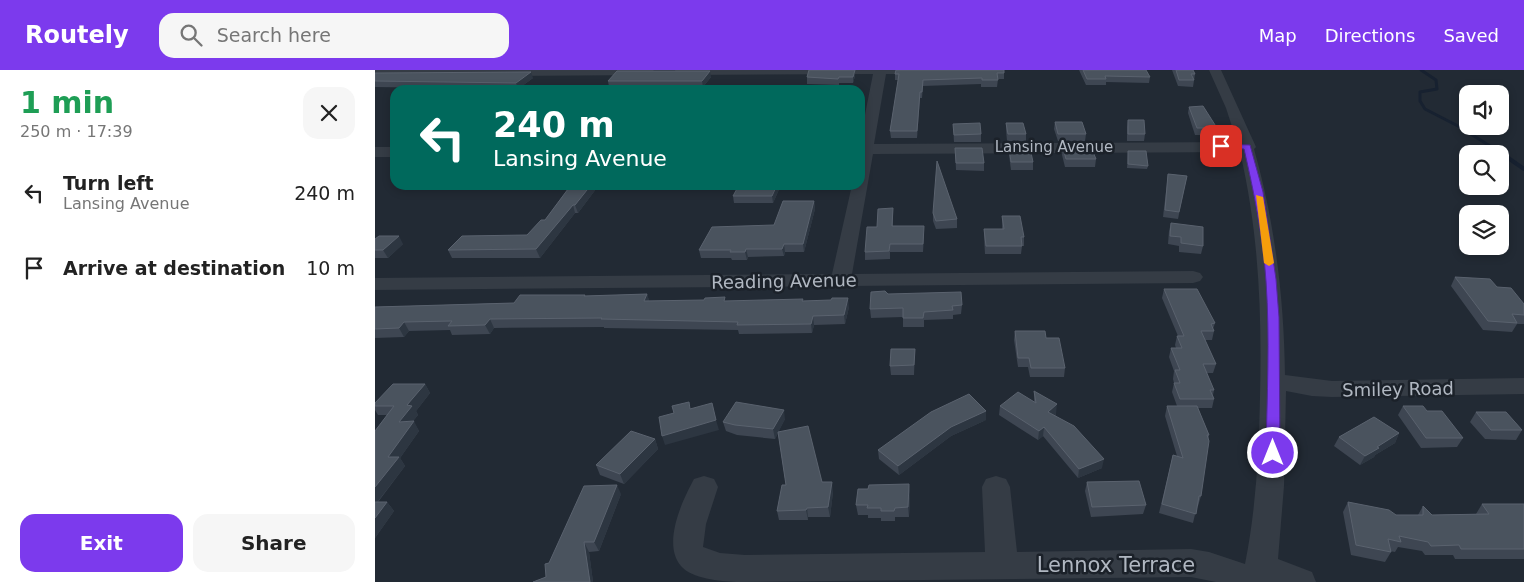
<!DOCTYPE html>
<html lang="en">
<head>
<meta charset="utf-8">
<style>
	:root { --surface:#fff; --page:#f6f6f6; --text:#222; --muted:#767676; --accent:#7c3aed }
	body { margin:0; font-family:"DejaVu Sans",sans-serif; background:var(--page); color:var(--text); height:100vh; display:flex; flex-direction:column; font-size:19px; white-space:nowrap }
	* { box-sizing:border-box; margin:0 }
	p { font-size:16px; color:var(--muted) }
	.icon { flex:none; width:28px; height:28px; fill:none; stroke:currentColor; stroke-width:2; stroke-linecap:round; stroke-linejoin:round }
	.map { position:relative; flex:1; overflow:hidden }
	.side { display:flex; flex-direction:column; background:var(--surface); width:375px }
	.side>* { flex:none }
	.guide { position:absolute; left:15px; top:15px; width:475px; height:105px; border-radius:15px; box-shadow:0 2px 8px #0003; background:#00695c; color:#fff; overflow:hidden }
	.tools { position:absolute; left:1084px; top:15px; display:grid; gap:10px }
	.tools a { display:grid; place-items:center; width:50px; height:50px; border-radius:10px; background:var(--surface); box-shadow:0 2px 8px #0003; font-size:25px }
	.pin { position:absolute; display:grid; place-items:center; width:42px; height:42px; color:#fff; margin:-21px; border-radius:10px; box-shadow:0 2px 8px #0006 }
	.me { position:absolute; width:55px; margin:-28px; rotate:0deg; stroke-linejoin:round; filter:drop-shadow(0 0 4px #0008) }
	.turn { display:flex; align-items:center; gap:18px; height:105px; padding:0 20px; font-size:22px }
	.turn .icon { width:65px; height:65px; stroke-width:2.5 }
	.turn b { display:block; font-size:35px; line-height:42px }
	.round { display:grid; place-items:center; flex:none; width:52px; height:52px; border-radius:15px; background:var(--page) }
	.head { display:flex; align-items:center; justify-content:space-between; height:85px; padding:0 20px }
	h1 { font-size:30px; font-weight:700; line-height:38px; color:#1e9e55 }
	.button { display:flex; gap:10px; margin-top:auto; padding:10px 20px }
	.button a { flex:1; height:58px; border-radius:15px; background:var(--accent); color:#fff; font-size:20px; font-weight:700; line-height:58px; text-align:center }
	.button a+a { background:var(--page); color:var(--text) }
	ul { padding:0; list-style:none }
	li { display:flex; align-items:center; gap:15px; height:75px; padding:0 20px }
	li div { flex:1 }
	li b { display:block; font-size:19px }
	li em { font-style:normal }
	header { display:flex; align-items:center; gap:30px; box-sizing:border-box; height:70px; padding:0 25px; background:var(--accent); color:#fff }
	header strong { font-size:24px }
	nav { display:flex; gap:28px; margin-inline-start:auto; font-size:18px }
	.search { width:350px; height:45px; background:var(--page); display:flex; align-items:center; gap:12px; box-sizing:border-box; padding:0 18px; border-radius:15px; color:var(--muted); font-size:19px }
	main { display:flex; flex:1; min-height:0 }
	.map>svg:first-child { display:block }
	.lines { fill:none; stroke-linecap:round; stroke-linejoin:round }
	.stream-far1 { stroke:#172130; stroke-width:3 }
	.stream { stroke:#172130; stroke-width:4 }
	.minor { fill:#353c45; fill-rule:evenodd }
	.wall { fill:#3e4652 }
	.shaded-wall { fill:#2d3641 }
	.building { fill:#4a535e; stroke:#5a626e }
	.route { fill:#7c3aed; stroke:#51269a }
	.slow { fill:#f59e0b }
	.labels { text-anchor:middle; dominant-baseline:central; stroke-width:5; stroke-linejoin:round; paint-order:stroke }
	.far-street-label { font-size:15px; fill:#b0b7c1; stroke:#1b2129 }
	.street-label { font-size:18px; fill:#b0b7c1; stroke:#1b2129 }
	.near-street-label { font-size:21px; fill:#b0b7c1; stroke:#1b2129 }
</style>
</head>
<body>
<header>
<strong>Routely</strong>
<div class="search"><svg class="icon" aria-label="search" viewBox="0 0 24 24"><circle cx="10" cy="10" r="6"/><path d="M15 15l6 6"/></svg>Search here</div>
<nav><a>Map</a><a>Directions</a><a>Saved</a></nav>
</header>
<main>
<section class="side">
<div class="head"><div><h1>1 min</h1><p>250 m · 17:39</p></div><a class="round"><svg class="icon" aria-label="close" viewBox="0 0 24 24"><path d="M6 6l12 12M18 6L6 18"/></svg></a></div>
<ul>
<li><svg class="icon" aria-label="left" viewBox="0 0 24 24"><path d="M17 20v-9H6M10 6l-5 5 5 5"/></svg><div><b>Turn left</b><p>Lansing Avenue</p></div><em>240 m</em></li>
<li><svg class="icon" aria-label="arrive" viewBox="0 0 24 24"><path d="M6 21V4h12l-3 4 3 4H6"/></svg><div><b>Arrive at destination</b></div><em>10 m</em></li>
</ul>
<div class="button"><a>Exit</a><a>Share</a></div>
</section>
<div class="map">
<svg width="1149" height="512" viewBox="0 0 1149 512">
	<rect width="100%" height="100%" fill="#222a34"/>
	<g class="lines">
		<polyline class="stream-far1" points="1046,0 1061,10 1062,19 1045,22 1045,31 1050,39 1083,56 1131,86"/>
		<polyline class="stream" points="1129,85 1149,99"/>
		<g class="minor">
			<polygon points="0,0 278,0 279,1 273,5 0,7"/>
			<path d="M300 0H588L582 4H511L499 74 862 72 851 38 834 0H846L881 77 879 79C900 153 909 228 910 305L957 311 1149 308V324L957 327 937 326 911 321 909 416 903 489 937 502 941 512H841L816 507 361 512C345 511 317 509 306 496 287 474 307 431 319 409L329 406 339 409 343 417 331 454 328 477 345 483 370 485 610 482 607 417 611 409 621 406 631 409 635 417 642 482 816 479 834 482 870 494C881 439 884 383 885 327 887 244 884 163 865 82L498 84 477 204 818 201 825 203 828 207 825 211 818 213 0 220V208L457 204 477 115H485V70L498 4 305 5 301 4Z"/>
			<rect x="0" y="77" width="20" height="10"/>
		</g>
	</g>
	<g class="wall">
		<polygon points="704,0 771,0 775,7 774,13 731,12 731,15 711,15"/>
		<polygon points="797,0 818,0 820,4 818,17 803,16"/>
		<polygon points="0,3 158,8 143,19 0,17"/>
		<polygon points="629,3 629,9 623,9 622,17 606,17 606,14 548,16 547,28 545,28 542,68 516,68 515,61 523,10 520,10 520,4"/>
		<polygon points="480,6 478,13 464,13 464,15 432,14 432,7"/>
		<polygon points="336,7 328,17 234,17 233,11"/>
		<polygon points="814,37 842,58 840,65 820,65 813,43"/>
		<polygon points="753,50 770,64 769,71 752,71 752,57"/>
		<polygon points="680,52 711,64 710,71 683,71 679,59"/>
		<polygon points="631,53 651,64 651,71 632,71 631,60"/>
		<polygon points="578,54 606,64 606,72 579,72"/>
		<polygon points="580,78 609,93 609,101 581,100"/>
		<polygon points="634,78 658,92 658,100 636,100 634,85"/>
		<polygon points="688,78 721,89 720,97 690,97 687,85"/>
		<polygon points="753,81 773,96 772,99 752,98"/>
		<polygon points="793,104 812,106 803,149 788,147"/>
		<polygon points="196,115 224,115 203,143 200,143 165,188 77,188 73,180 152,165 170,150"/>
		<polygon points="406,115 398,133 359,133 358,126"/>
		<polygon points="439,131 440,139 429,182 410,182 409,186 373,187 372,190 357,190 356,188 326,188 324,180 399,155"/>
		<polygon points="518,138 518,156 549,164 548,182 515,182 515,189 490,190 490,182 502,157"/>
		<polygon points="558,143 582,149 582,158 561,159 558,151"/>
		<polygon points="627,146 649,167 649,176 647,176 646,184 610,184 609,167 609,159 627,159"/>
		<polygon points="796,153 828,176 826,184 804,182 804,176 793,174 794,161"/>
		<polygon points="0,169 28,174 13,188 0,188"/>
		<polygon points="1080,207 1122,217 1149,234 1149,254 1142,254 1137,262 1108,260 1076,216"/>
		<polygon points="789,219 840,253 838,259 839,261 837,270 830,270 841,294 838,303 832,303 839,320 838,325 839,329 837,338 823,338 834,365 826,426 823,436 822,436 818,453 784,443 798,385 802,386 790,346 792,336 802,336 797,322 799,313 798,309 799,301 794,287 796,278 801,278 800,275 802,266 803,266 787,228"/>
		<polygon points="272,224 274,231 428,231 474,237 470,254 439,255 437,263 364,264 363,260 229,258 229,257 119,258 115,264 77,265 75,260 34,261 29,267 0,268 0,237 139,233 210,225 211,226"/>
		<polygon points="513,224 587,235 586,244 578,245 578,249 549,250 549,257 528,257 528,247 496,248 495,239"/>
		<polygon points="640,261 671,268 690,298 689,307 655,307 653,297 643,297 639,270"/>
		<polygon points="540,279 539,305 516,305 515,296"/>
		<polygon points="50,314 55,323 41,341 43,345 38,351 44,361 25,388 30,396 3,432 12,432 19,441 0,468 0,361 12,345 3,345 0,340 0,333"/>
		<polygon points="659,321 681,344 680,345 727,398 703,408 668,366 663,370 624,345 625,336 659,332"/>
		<polygon points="1028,336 1052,341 1088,368 1082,377 1046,378 1023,345"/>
		<polygon points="1101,342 1147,360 1141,370 1110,369 1095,352"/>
		<polygon points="410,349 403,362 447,412 458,422 455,447 433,447 433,450 404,450 402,441 411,415 403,363 400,369 362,365 351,361 348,352"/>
		<polygon points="611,350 576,366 524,405 504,389 503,380"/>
		<polygon points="1024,363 1020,373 1000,385 999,387 985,395 959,376 964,367"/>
		<polygon points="280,369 283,379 249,414 225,405 221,395"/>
		<polygon points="712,412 771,435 768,444 716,447 710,421"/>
		<polygon points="534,414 535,424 534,447 520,447 520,451 506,451 506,448 493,448 493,445 483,445 481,435 493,419"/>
		<polygon points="246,424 224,481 214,482 218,512 158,512 171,507 174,493"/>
		<polygon points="973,432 1021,445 1043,445 1048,436 1057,445 1101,444 1107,434 1149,434 1149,489 1080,489 1078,485 1050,485 1047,481 1023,477 1020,482 1015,481 1016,482 1010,492 976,485 968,442"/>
	</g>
	<g class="shaded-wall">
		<polygon points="480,0 480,6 478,13 478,7"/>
		<polygon points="335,1 336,7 328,17 327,11"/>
		<polygon points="156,2 158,8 143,19 141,13"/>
		<polygon points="545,22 545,28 542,68 542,61"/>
		<polygon points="216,115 224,115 203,143 200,135"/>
		<polygon points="402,115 406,115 398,133 397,126"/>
		<polygon points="439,131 440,139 429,182 428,174"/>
		<polygon points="198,135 200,143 165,188 161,179"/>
		<polygon points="24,166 28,174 13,188 8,180"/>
		<polygon points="409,174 410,182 409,186 407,179"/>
		<polygon points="371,179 373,187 372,190 370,182"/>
		<polygon points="272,224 275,233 269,231"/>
		<polygon points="473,228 474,237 470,254 469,245"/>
		<polygon points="438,246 439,255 437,263 436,254"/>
		<polygon points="115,249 119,258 115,264 110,255"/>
		<polygon points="29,252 34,261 29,267 24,258"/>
		<polygon points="50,314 55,323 41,341 43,345 30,361 24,352 32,335"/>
		<polygon points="682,334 681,344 672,351 673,342"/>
		<polygon points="409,340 410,349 400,369 398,359"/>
		<polygon points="611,341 611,350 576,366 524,405 523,396 576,357"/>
		<polygon points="341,350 344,360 290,375 287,366"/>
		<polygon points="39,351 44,361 25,388 30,396 0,435 0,417 13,387"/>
		<polygon points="669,357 668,366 663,370 664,361"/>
		<polygon points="1024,363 1020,373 1000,385 999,387 985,395 990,386 1002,377"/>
		<polygon points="280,369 283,379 249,414 245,404"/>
		<polygon points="729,389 727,398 703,408 704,399"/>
		<polygon points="457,412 458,422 455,447 453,437"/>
		<polygon points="534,414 535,424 534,447 533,437"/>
		<polygon points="242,415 246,424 224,481 219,472"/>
		<polygon points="12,432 19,441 0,468 0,448"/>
		<polygon points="432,438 433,447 433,450 431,440"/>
		<polygon points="209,472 214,482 218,512 215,512"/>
	</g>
	<g class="building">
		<polygon points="434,0 480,0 478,7 464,7 463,9 432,7"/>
		<polygon points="521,0 629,0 629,3 622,3 623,10 607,10 607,8 548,10 547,22 545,22 542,61 515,61 524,4 520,4"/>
		<polygon points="708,0 771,0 775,7 730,6 731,9 712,9"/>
		<polygon points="801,0 818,0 820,4 816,4 819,10 804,10"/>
		<polygon points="242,1 335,1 327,11 233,11"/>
		<polygon points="156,2 141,13 0,11 0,3"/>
		<polygon points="828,36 842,58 822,58 814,37"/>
		<polygon points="753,50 769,50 770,64 753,64"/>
		<polygon points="680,52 707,52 711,64 683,64"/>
		<polygon points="605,53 606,64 579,65 578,54"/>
		<polygon points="631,53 648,53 651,64 633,64"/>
		<polygon points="716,77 721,89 691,89 688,78"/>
		<polygon points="580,78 607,78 609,93 581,93"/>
		<polygon points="634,78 655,78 658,92 636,92"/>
		<polygon points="753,81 771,81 773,96 753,94"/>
		<polygon points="562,91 582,149 561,151 558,143"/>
		<polygon points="793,104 812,106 804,142 790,140"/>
		<polygon points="196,115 216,115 200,135 198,135 161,179 73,180 87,166 152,165 166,150 170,150"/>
		<polygon points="364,115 402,115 397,126 358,126"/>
		<polygon points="408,131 439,131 428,174 409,174 407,179 371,179 370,182 355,182 356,180 324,180 337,157 399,155"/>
		<polygon points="518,138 517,156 549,156 548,174 515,174 514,181 490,182 492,157 502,157 503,139"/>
		<polygon points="627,146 645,146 649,167 646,167 647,176 611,176 609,159 629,159"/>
		<polygon points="796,153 828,157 828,176 806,173 806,167 795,166"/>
		<polygon points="4,166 24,166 8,180 0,180 0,169"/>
		<polygon points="1080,207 1115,209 1122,217 1136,218 1149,234 1149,245 1137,244 1142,253 1113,251"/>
		<polygon points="789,219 822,219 840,253 836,254 839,261 826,261 841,294 828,294 839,320 835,320 839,329 805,329 799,313 805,313 800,300 805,300 796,278 807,278 802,266 809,266"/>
		<polygon points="510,221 513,224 586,222 587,235 577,236 578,240 549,242 548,248 528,248 528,238 495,239 496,222"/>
		<polygon points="272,224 269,231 329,230 330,228 350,227 349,231 428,229 427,231 456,230 457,228 473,228 469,245 438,246 436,254 362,255 363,252 226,249 227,248 115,249 110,255 73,256 77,251 29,252 24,258 0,259 0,237 139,233 145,225 210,225 209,226"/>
		<polygon points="640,261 670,261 671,268 684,268 690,298 656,298 654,288 643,288"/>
		<polygon points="516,279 540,279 539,295 515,296"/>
		<polygon points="18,314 50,314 32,335 37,336 24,352 39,351 13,387 24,387 0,417 0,361 19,336 0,336 0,333"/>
		<polygon points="659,321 682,334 673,342 699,356 729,389 704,399 669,357 664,361 625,336 643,322 661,333"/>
		<polygon points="594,324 611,341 576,357 523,396 503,380 556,342"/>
		<polygon points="314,332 315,339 337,333 341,350 287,366 284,347 299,343 297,336"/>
		<polygon points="361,332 409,340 398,359 360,355 348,352"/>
		<polygon points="792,336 822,336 834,365 832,365 834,371 826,426 824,426 821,444 787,434 798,385 808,388"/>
		<polygon points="1028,336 1048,336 1052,341 1067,341 1088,368 1051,368"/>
		<polygon points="1101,342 1131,342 1147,360 1116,360"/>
		<polygon points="999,347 1024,363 1002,377 1004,378 990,386 964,367"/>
		<polygon points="433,356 447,412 457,412 453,437 432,438 431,440 402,441 407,415 411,415 403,362"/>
		<polygon points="256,361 280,369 245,404 221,395"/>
		<polygon points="764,411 771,435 717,437 712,412"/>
		<polygon points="534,414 533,437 520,438 519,441 506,441 506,438 492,438 493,435 481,435 483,419 493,419 494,415"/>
		<polygon points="242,415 219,472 209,472 215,512 158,512 171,507 170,494 174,493 209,416"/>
		<polygon points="0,432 12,432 0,448"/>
		<polygon points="973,432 1014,440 1021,445 1048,445 1048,436 1057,445 1114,444 1107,434 1149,434 1149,479 1086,479 1084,475 1056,476 1053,472 1024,466 1026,472 1013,469 1016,482 981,475"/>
	</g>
	<path class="route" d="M843 74 875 75 888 122 901 209 904 247 905 383 903 386 898 388 893 386 891 383C892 326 895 268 891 211 888 167 879 122 869 79L846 78H843Z"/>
	<polygon class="slow" points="881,125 888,127 899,193 894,196 889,193"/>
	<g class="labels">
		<g class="far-street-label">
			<text x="679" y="77">Lansing Avenue</text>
		</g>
		<g class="street-label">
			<text transform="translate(409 211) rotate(-1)">Reading Avenue</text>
			<text transform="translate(1023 319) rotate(-1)">Smiley Road</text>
		</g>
		<g class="near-street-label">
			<text x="741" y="495">Lennox Terrace</text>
		</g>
	</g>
</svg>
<div class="tools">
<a><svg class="icon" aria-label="sound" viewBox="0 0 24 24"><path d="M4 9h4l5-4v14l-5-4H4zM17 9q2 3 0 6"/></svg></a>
<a><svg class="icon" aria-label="search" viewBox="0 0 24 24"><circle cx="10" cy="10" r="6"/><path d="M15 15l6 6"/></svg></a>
<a><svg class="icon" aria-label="layers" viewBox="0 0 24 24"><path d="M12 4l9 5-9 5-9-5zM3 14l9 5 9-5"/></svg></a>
</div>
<div class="pin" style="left:846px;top:76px;background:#d93025"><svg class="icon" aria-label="arrive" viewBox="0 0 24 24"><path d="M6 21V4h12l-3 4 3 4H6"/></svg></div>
<svg class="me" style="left:898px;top:383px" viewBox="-20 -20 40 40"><circle r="17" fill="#7c3aed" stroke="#fff" stroke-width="3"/><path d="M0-11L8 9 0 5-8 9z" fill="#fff"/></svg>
<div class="guide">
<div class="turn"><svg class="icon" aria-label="left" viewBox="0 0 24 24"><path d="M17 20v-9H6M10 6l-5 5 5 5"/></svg><div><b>240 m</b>Lansing Avenue</div></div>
</div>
</div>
</main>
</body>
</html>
